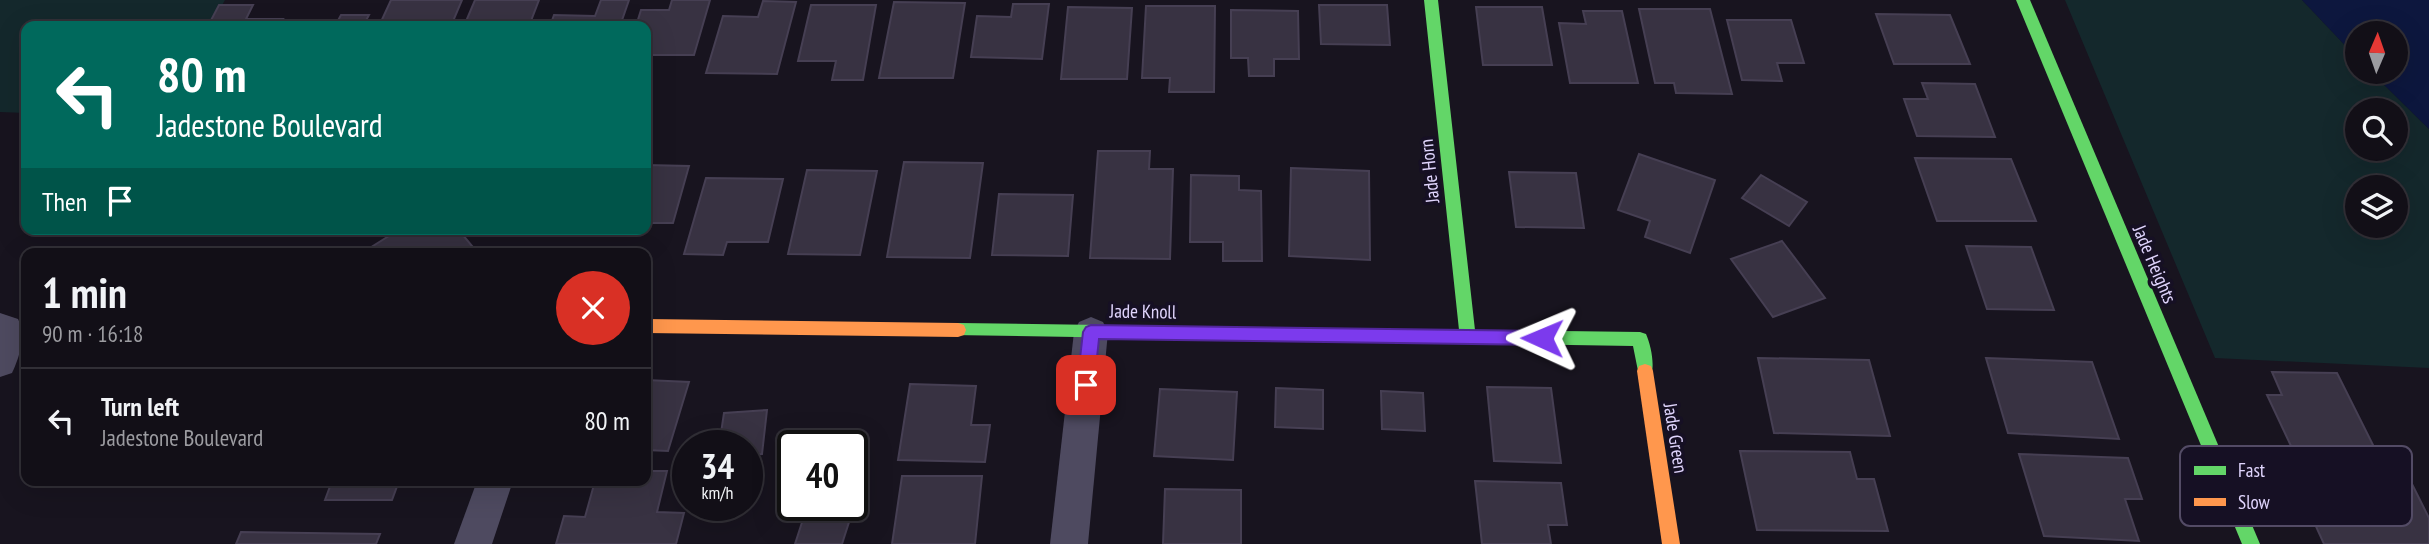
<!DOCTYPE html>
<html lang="en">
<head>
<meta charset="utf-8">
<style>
	:root { --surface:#120f17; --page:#1b1820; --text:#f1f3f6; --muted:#9c9ca1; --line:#312f36 }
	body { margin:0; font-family:"PT Sans Narrow",sans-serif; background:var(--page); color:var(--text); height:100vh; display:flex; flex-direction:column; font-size:26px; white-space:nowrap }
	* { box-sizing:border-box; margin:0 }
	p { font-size:23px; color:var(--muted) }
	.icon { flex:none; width:38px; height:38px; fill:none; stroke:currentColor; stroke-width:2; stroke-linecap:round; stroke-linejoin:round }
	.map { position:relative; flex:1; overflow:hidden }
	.drawer { position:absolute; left:21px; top:248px; width:630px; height:238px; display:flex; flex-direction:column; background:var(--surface); border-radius:14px; box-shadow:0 7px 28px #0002,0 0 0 2px var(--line) }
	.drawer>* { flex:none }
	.top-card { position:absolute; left:21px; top:21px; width:630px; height:214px; border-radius:14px; box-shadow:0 7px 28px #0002,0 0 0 2px var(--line); background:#00695c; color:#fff; overflow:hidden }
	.needle { width:46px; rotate:2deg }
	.tools { position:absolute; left:2345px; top:21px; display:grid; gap:14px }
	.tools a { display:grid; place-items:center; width:63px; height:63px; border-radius:50%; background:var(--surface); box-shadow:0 7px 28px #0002,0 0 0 2px var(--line); font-size:35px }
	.speed { position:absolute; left:672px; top:430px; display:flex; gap:14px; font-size:35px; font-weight:700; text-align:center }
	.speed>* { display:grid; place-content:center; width:91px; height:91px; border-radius:50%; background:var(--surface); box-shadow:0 7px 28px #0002,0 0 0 2px var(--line); line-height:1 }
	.speed small { font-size:18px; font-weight:400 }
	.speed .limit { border:4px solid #111; border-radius:10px; background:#fff; color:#111 }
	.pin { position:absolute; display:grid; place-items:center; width:60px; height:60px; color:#fff; margin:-30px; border-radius:14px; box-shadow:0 4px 10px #0006 }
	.me { position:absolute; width:77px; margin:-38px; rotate:271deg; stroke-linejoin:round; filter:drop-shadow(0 0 5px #0008) }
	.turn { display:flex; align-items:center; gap:24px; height:147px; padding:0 21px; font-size:32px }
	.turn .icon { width:91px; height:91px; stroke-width:2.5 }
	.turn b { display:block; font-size:49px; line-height:60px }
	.then { display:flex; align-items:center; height:66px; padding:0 21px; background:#0003; gap:14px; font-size:26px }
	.round { display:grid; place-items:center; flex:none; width:74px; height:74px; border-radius:37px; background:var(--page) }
	.overview { display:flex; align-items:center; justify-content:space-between; height:119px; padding:0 21px }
	h1 { font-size:42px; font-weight:700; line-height:52px }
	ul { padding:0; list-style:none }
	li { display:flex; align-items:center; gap:21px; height:105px; padding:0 21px; border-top:2px solid var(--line) }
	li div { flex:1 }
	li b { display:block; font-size:26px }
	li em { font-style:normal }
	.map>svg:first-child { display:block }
	.green { fill:#14282c; fill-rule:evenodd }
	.water { fill:#0d173e }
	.building { fill:#383242; stroke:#463f53; stroke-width:2 }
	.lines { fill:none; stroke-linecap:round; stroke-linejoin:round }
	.street { fill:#4e4a60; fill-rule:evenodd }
	.fast { fill:#63d668; fill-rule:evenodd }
	.slow { fill:#ff974d; fill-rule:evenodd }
	.route { fill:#7c3aed; stroke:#51269a; stroke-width:2 }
	.labels { text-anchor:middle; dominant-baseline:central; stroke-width:7; stroke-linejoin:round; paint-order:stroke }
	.street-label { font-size:19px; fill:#e0d5fd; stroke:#161024 }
	.key { fill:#161024; stroke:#534b65; stroke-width:2 }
	.key-label { font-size:19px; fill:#e0d5fd }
</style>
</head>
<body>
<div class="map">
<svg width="2429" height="544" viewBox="0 0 2429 544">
	<rect width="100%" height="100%" fill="#18141f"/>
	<g class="green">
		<polygon points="0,0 225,0 210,26 26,26 26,113 0,112"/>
		<path d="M2065 0H2302L2357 58V72H2371L2429 129V368L2215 358ZM2357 110H2396V149H2357ZM2357 187H2396V226H2357Z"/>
	</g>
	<polygon class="water" points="2302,0 2429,0 2429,129 2371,72 2396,72 2396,33 2357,33 2357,58"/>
	<g class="building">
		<polygon points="391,0 462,0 451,26 379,26"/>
		<polygon points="475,0 539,0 529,26 464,26"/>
		<polygon points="601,0 629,0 620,26 550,26 554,15 595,16"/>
		<polygon points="672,0 710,0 694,55 646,55 646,26 636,26 641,10 669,10"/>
		<polygon points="763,1 796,2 777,74 706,73 723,16 758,17"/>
		<polygon points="894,2 965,3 953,78 879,78"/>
		<polygon points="1013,4 1049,4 1042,59 971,57 977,16 1011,17"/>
		<polygon points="219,5 253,5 246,19 283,19 279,26 208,26"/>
		<polygon points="811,5 876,5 863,80 832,80 836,61 798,61"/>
		<polygon points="1319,5 1387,5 1390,45 1321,44"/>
		<polygon points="1146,6 1215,6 1214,92 1169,92 1170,78 1142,78"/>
		<polygon points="1068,7 1132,8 1127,79 1061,79"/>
		<polygon points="1476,7 1542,7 1552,65 1483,65"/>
		<polygon points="1639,9 1710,9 1732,94 1676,93 1674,83 1655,83"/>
		<polygon points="1231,10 1298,11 1299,59 1274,59 1274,76 1249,76 1248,58 1231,58"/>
		<polygon points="1583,11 1622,11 1638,83 1570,83 1559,23 1586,24"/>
		<polygon points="1876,14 1950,15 1970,64 1894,64"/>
		<polygon points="341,15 369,15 363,26 335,26"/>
		<polygon points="1727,20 1791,20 1804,63 1777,63 1782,81 1742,80"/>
		<polygon points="1922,83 1975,84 1995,137 1917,136 1904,99 1928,99"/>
		<polygon points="1098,151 1150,151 1149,169 1173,169 1170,259 1090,258"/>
		<polygon points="1639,154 1715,180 1690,253 1645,237 1650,221 1618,210"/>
		<polygon points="1915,158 2011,159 2036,221 1937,221"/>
		<polygon points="904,162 983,163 970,258 887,257"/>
		<polygon points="646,165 689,166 673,223 646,223"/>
		<polygon points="1291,168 1369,171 1370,260 1289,256"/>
		<polygon points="807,170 877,171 860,255 788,254"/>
		<polygon points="1509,172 1576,173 1584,228 1516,227"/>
		<polygon points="1191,175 1239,176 1239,190 1261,191 1262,261 1223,261 1223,242 1190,242"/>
		<polygon points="1761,175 1807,202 1789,226 1742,198"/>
		<polygon points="706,178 783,179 768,242 727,242 723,255 684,254"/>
		<polygon points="999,194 1073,195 1068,256 992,255"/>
		<polygon points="400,229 458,229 477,252 367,254 365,251"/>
		<polygon points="1782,241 1825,298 1773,317 1731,259"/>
		<polygon points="1966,246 2031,247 2054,310 1987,309"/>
		<polygon points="1758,358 1869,360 1890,436 1774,433"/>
		<polygon points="1986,358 2092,362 2119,439 2008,433"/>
		<polygon points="2272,372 2337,373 2374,447 2291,446 2267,395 2282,395"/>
		<polygon points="646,380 689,382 668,451 646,450"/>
		<polygon points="910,384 976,386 971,425 990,425 985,462 898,460"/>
		<polygon points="1487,387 1551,388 1561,463 1494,461"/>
		<polygon points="1276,388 1323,390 1323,429 1275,427"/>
		<polygon points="1160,389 1237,392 1233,460 1154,456"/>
		<polygon points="1381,391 1423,393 1425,431 1382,429"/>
		<polygon points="767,410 762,454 747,455 747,446 719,446 724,413"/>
		<polygon points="1740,451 1850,452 1857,479 1874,479 1888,531 1757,530"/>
		<polygon points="2019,454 2128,458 2142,499 2125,499 2139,541 2044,536"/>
		<polygon points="2288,465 2403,466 2429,518 2429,544 2324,544"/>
		<polygon points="646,471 667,471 657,512 684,513 676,544 556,544 564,516 585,517 595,481 646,481"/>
		<polygon points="902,476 982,476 975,544 892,544"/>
		<polygon points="332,481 399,481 392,500 325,500"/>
		<polygon points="1475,481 1561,483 1567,525 1548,525 1551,544 1482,544"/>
		<polygon points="1165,489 1241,490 1241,544 1163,544"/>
		<polygon points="805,513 850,519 842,544 795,544"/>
		<polygon points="241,532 380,534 376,544 236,544"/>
	</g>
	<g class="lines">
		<g class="street">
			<path d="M0 313 18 319C26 335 20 356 12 373L0 377Z"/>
			<polygon points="1091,317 1103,322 1108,332 1088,544 1050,544 1074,332 1079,322"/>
			<polygon points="477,481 513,481 492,544 454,544"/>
		</g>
		<g class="fast">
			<path d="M1424 0H1438L1475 330 1640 332 1646 334C1651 345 1655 365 1651 376L1645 378 1639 376 1633 346 952 335 950 330 952 325 958 323 1459 330Z"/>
			<polygon points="2016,0 2030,0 2260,544 2242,544"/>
		</g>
		<g class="slow">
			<polygon points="646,319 958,323 964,325 966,330 964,335 958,337 646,333"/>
			<polygon points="1645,364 1651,366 1653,371 1680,544 1662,544 1637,371 1639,366"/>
		</g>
	</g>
	<polygon class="route" points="1091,325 1542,331 1547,333 1550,338 1547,343 1542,345 1099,339 1094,385 1092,390 1086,392 1080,390 1077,385 1083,332 1086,327"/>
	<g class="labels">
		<g class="street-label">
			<text transform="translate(1429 171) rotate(-96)">Jade Horn</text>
			<text transform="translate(2155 264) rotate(67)">Jade Heights</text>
			<text transform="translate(1143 311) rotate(1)">Jade Knoll</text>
			<text transform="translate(1676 438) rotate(81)">Jade Green</text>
		</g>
	</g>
	<rect x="2180" y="446" width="232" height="80" rx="10" class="key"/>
	<rect x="2194" y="466" width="32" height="9" fill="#63d668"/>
	<rect x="2194" y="498" width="32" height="8" fill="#ff974d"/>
	<g class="key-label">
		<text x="2238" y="477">Fast</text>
		<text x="2238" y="509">Slow</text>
	</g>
</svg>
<div class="tools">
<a><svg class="needle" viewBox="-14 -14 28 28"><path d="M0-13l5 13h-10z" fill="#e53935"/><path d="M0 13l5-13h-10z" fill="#9c9ca1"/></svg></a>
<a><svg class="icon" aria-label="search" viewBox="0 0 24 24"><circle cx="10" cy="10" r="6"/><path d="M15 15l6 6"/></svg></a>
<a><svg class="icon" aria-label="layers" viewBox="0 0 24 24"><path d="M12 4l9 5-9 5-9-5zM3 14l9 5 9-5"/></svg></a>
</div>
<div class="speed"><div>34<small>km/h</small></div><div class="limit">40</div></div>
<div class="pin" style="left:1086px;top:385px;background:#d93025"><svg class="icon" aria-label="arrive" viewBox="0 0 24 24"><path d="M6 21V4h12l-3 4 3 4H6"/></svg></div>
<svg class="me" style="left:1542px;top:338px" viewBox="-20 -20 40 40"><path d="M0-17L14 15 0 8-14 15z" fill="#7c3aed" stroke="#fff" stroke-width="4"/></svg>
<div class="top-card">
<div class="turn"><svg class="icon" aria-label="left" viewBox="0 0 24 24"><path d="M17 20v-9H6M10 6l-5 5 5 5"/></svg><div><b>80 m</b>Jadestone Boulevard</div></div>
<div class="then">Then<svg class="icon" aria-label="arrive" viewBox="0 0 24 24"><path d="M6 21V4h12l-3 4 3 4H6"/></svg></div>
</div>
<section class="drawer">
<div class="overview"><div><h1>1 min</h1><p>90 m · 16:18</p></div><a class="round" style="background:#d93025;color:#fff"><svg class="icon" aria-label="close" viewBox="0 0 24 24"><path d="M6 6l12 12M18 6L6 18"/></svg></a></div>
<ul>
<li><svg class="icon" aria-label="left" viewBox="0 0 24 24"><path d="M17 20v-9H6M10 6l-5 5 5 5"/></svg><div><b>Turn left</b><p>Jadestone Boulevard</p></div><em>80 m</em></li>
</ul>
</section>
</div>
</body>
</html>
